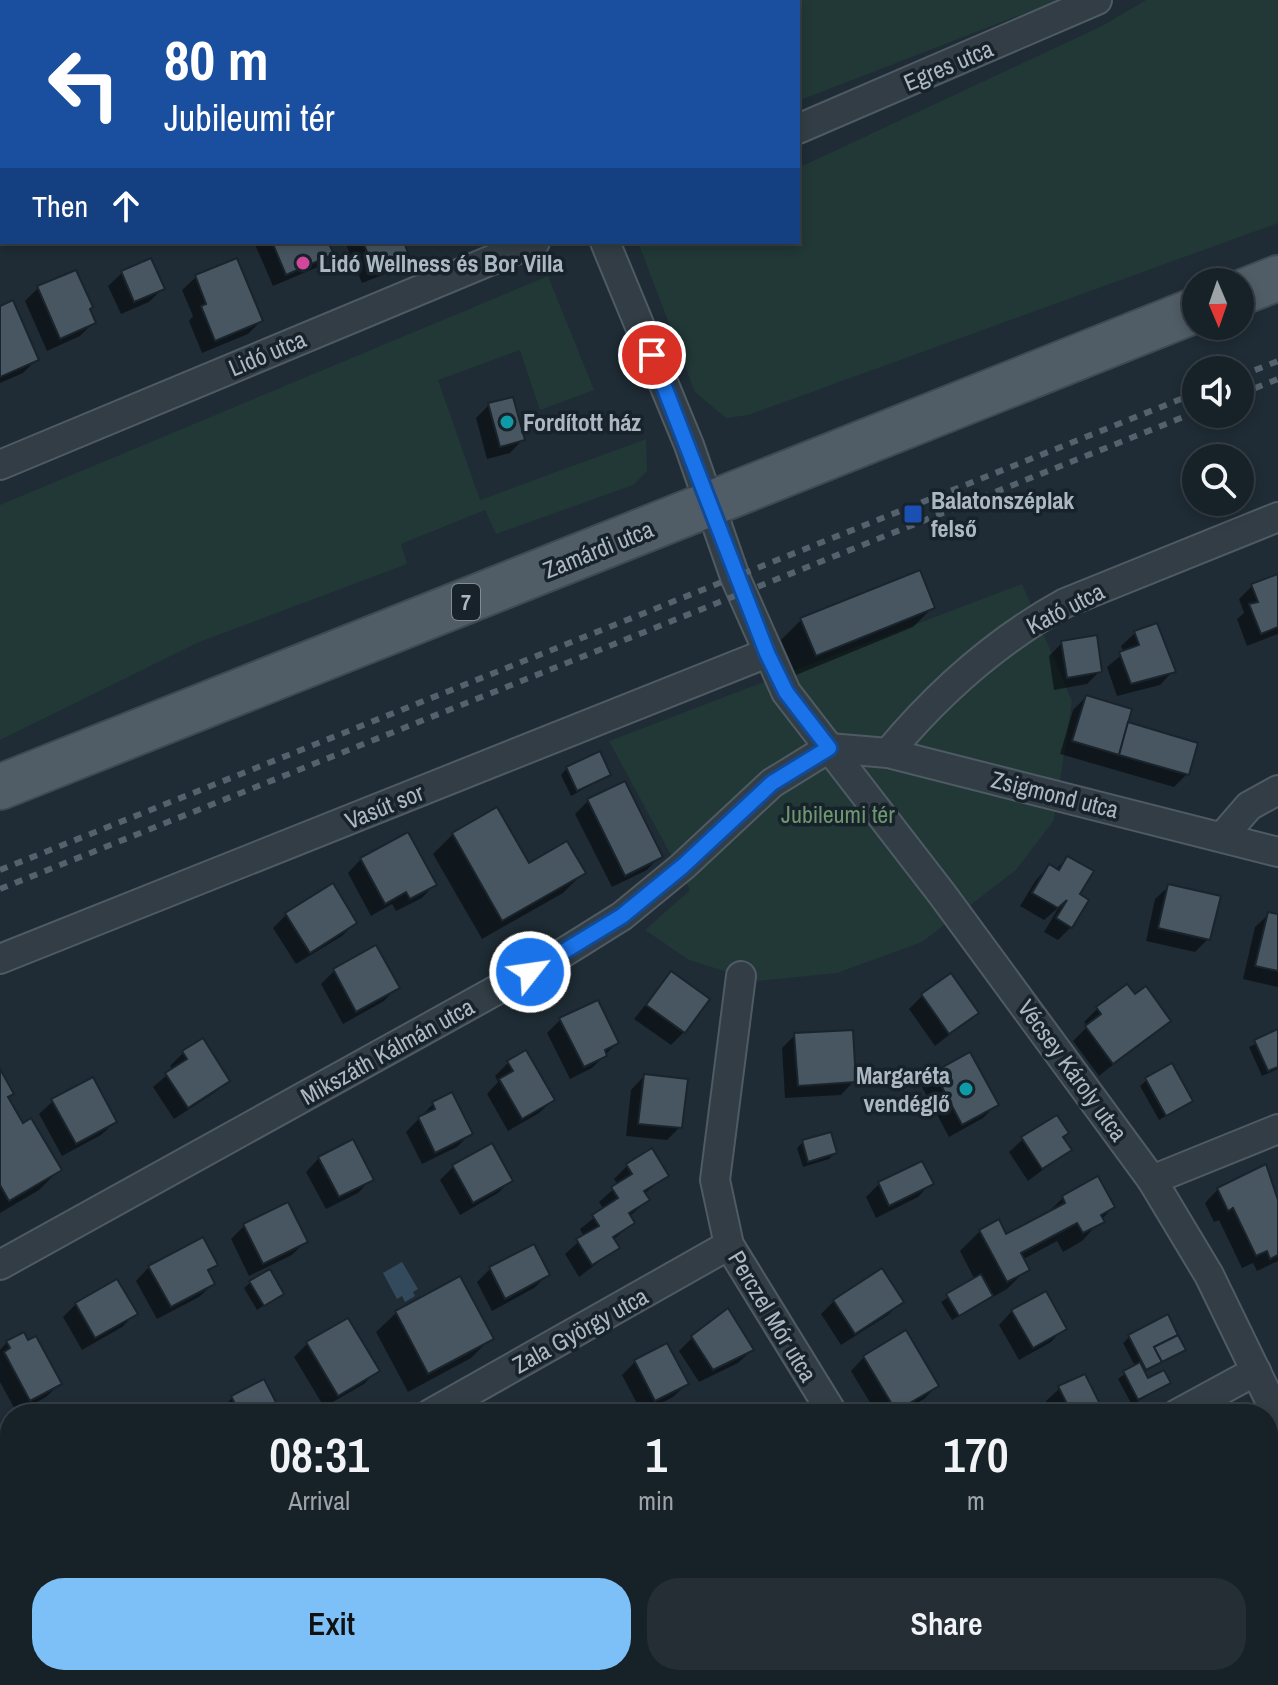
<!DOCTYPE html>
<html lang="en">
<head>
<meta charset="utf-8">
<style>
	:root { --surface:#172128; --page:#242e34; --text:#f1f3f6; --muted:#9ea3a8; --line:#363e45; --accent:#7cc0f7 }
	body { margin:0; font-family:"Archivo Narrow",sans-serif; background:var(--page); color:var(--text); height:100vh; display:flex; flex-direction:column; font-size:30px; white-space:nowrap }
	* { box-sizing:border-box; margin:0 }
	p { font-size:26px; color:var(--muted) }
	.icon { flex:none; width:44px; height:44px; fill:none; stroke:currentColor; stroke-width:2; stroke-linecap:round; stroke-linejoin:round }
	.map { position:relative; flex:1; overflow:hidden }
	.details { position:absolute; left:0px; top:1404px; width:1278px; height:282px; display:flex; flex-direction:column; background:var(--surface); border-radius:32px 32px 0 0; box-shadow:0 4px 12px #0003,0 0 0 2px var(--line) }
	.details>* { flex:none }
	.top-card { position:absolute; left:0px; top:0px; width:800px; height:244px; box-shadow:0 4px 12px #0003,0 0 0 2px var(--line); background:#1a4fa0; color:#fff; overflow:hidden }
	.needle { width:52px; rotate:178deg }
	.fabs { position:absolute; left:1182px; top:268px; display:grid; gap:16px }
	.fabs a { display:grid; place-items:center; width:72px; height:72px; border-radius:50%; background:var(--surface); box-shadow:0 4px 12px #0003,0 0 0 2px var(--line); font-size:40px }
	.pin { position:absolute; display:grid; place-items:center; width:68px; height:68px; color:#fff; margin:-34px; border:4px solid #fff; border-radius:50%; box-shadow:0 2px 8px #0007 }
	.me { position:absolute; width:88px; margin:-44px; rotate:60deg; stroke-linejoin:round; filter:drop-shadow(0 0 6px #0008) }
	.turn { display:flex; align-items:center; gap:28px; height:168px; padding:0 32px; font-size:36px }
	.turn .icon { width:104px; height:104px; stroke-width:2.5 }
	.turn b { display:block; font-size:56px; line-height:68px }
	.then { display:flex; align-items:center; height:76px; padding:0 32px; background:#0003; gap:16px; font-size:30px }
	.eta { display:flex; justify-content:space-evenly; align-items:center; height:136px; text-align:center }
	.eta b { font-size:48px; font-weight:600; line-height:56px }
	.primary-button { display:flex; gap:16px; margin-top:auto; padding:16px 32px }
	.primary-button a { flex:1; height:92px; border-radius:32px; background:var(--accent); color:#111; font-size:32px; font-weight:600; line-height:92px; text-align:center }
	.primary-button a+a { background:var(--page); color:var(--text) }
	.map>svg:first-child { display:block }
	.green { fill:#213836 }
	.water { fill:#324a5c }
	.shadow { fill:#0007 }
	.building { fill:#475661; stroke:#1a242c; stroke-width:2 }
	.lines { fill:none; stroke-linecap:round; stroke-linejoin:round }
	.street-casing { stroke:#4f5b64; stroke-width:32 }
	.primary-casing { stroke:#3e4952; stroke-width:48 }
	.street { stroke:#323d45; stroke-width:28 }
	.primary { stroke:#505d66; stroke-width:44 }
	.rail { stroke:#54626d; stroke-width:6; stroke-dasharray:8 8; stroke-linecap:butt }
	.route-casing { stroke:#114b97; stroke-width:20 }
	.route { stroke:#1a73e8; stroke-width:14 }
	.hotel-dot { fill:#d1479c; stroke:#18222a; stroke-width:3 }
	.culture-dot { fill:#0f9aa8; stroke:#18222a; stroke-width:3 }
	.transit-dot { fill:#1a4fb4; stroke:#18222a; stroke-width:3 }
	.labels { text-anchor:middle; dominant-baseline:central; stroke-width:7; stroke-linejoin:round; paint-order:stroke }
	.shield { fill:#18222a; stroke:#7f8b95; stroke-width:2 }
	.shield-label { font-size:22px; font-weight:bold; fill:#abb8c3 }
	.street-label { font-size:24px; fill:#abb8c3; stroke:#18222a }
	.poi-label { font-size:24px; font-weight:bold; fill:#abb8c3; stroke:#18222a; text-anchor:start }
	.park-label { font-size:24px; fill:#6c976f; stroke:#18222a }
</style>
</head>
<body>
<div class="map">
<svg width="1278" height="1685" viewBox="0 0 1278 1685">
	<rect width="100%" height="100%" fill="#1f2c35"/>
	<g class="green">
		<polygon points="652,0 1059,0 798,101 798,2"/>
		<polygon points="1146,0 1278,0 1278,223 748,415 726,418 695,392 638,242 798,242 798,168 1102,26"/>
		<polygon points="548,276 594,390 540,410 520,350 438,380 480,500 646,439 647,471 633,485 496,534 485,510 401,544 407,564 197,643 0,740 0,505"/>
		<polygon points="1022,584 1072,701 1054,820 1016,870 922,942 837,973 756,981 689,960 645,930 690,890 609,741"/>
	</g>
	<polygon class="water" points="402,1262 418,1289 413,1292 415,1296 405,1302 402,1296 397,1299 383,1273"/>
	<g class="shadow">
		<polygon points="66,0 153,0 66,2"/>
		<polygon points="322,0 420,0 418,2"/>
		<polygon points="254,242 326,242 331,254 318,267 273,286"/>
		<polygon points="345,242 402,242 408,257 395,270 362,283"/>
		<polygon points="150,261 162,289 149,302 121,314 108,286 122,273"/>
		<polygon points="236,261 261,321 248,334 202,353 189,321 193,316 182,290 196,277"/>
		<polygon points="38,288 88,310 93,323 80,336 47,351 25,301"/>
		<polygon points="0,308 36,360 23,373 0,383"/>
		<polygon points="489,405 523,439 510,453 487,459 476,418"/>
		<polygon points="1278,576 1278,634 1247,646 1237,619 1244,613 1239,599 1252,586"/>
		<polygon points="933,607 913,627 796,675 781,640 801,620"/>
		<polygon points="1156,625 1173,671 1160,685 1117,696 1107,667 1124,653 1121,646 1135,633"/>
		<polygon points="1062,643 1100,671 1087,684 1054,690 1049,656"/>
		<polygon points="1086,697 1126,723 1187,774 1174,787 1060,754 1073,710"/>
		<polygon points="567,768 609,775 571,796 561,775"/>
		<polygon points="588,801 660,856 647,870 612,887 575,814"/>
		<polygon points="453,834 528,866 583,873 563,893 482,939 433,854"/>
		<polygon points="1067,858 1077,895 1071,927 1058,940 1044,932 1059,907 1044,920 1020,906 1036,880 1049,866 1055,870"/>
		<polygon points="361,859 435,884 422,898 396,911 392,904 371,916 348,873"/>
		<polygon points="1169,886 1208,939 1195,952 1146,941 1155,899"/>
		<polygon points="1269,914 1278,916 1278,987 1243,979 1255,927"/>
		<polygon points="286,915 355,923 342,936 296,964 273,928"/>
		<polygon points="376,947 397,987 384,1001 343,1024 321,984 334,971"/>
		<polygon points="671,973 684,1032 671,1045 634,1019"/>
		<polygon points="922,996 977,1013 935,1046 909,1009"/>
		<polygon points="1135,997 1169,1020 1099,1076 1073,1041 1088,1026 1084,1022 1098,1008"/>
		<polygon points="560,1020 617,1043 592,1068 570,1079 547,1033"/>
		<polygon points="1278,1032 1278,1069 1262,1076 1249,1047"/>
		<polygon points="795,1035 854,1081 841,1095 785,1098 782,1048"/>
		<polygon points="183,1053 228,1080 214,1093 174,1119 153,1087 173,1070 170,1066"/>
		<polygon points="508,1063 553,1100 539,1113 508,1131 487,1094 498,1082 495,1076"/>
		<polygon points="0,1073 12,1093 7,1099 22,1125 59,1170 39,1190 0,1213"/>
		<polygon points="935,1073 996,1105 983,1118 949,1137 922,1087"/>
		<polygon points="644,1076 680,1127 667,1140 626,1136 631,1090"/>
		<polygon points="1147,1080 1191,1100 1159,1120 1140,1086"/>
		<polygon points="53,1101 115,1122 101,1135 62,1156 39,1114"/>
		<polygon points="433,1104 470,1134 457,1147 422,1164 406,1132"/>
		<polygon points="1023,1139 1069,1150 1028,1181 1009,1152"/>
		<polygon points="803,1142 835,1153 829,1159 803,1167 797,1148"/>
		<polygon points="319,1158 371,1179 358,1193 326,1209 306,1172"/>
		<polygon points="454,1166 511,1180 498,1193 460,1215 440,1180"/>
		<polygon points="627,1166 667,1175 644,1194 648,1200 629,1217 633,1223 613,1240 617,1248 579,1277 565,1254 584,1237 580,1229 604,1210 599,1202 618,1185 614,1179"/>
		<polygon points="1265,1167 1278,1199 1278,1261 1257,1271 1253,1263 1242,1268 1219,1220 1214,1222 1205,1203 1218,1189"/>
		<polygon points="1098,1179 1113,1207 1082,1241 1063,1252 1057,1241 1022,1260 1027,1269 1007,1289 952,1320 941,1302 975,1280 960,1251 980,1231 1006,1237 1044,1216 1063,1198"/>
		<polygon points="931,1183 918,1197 876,1218 866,1197 879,1184"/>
		<polygon points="244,1226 305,1242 292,1255 249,1276 231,1239"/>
		<polygon points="215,1265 207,1273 213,1284 199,1297 157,1319 136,1281 149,1267"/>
		<polygon points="490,1269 548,1275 534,1288 492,1311 477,1282"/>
		<polygon points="251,1282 281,1294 257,1310 244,1288"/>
		<polygon points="834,1301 901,1302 888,1315 841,1345 821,1314"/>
		<polygon points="76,1304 135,1314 122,1327 82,1350 63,1317"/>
		<polygon points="1012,1311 1064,1328 1051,1342 1019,1360 999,1325"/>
		<polygon points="396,1313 491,1338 471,1358 408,1392 376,1332"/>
		<polygon points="905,1333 937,1386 924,1399 898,1414 877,1414 851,1371 864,1357"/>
		<polygon points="693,1337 752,1350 738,1363 699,1382 679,1351"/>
		<polygon points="1129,1337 1184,1349 1143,1373 1148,1381 1169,1383 1132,1405 1118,1379 1135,1366 1123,1343"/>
		<polygon points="7,1342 60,1384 46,1397 17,1413 0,1382 0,1350"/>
		<polygon points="307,1344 377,1370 364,1384 324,1407 294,1357"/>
		<polygon points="635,1362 687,1384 673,1397 642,1413 622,1375"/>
		<polygon points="263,1382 280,1414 220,1414 219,1411 232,1398"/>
		<polygon points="1060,1388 1102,1414 1052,1414 1046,1401"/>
		<polygon points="633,1407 636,1414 620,1414"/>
		<polygon points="10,1535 10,1582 8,1583 0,1570 0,1542"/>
		<polygon points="1278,1672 1278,1681 1268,1685 1229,1685 1226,1676 1254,1676 1243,1680 1244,1684"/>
		<polygon points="159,1676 234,1676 234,1677 226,1685 165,1685"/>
		<polygon points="402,1676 450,1676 435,1685 389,1685"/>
		<polygon points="487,1676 553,1676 558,1685 491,1685"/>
		<polygon points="875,1676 949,1676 951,1680 946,1685 869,1685 877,1680"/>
	</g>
	<g class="building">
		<polygon points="339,0 423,0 340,2"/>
		<polygon points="272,242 328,242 334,254 286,275"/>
		<polygon points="363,242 404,242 410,258 375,272"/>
		<polygon points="151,258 165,289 134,302 121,271"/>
		<polygon points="237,258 263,321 215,341 201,306 206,304 195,275"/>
		<polygon points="76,270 93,307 90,309 96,323 60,339 37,286"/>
		<polygon points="13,300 39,360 0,377 0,306"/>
		<polygon points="513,397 525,440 500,447 488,403"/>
		<polygon points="920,570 935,608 816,656 800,618"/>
		<polygon points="1278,574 1278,627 1261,634 1249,604 1258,602 1251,584"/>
		<polygon points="1157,623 1176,672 1131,684 1119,652 1139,645 1134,631"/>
		<polygon points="1097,635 1102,672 1067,678 1061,641"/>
		<polygon points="1086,695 1132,709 1119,755 1072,741"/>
		<polygon points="1128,722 1198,743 1189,775 1119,755"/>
		<polygon points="600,751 611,775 577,791 566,767"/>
		<polygon points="625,781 663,857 625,876 587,799"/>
		<polygon points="497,807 529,863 567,841 586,873 502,921 452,833"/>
		<polygon points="408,832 437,885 410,899 406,892 385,904 360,858"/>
		<polygon points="1067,856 1094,871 1080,894 1089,900 1072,928 1056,918 1067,900 1058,908 1032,893 1049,864 1059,870"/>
		<polygon points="333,883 357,923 310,953 285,913"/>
		<polygon points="1168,884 1221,896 1210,940 1158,928"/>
		<polygon points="1268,912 1278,914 1278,971 1255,966"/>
		<polygon points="376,945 400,988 356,1012 333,969"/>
		<polygon points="671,971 710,999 685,1033 646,1005"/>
		<polygon points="951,973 979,1013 949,1034 921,994"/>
		<polygon points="1127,984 1135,994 1146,986 1171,1021 1113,1064 1085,1026 1101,1014 1096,1007"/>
		<polygon points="598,1000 619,1043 605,1050 607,1056 584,1067 559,1018"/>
		<polygon points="1278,1029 1278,1067 1268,1071 1254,1040"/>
		<polygon points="853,1030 856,1082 798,1086 794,1033"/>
		<polygon points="203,1038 230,1081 188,1108 165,1073 187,1059 182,1051"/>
		<polygon points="526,1050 555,1100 522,1119 499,1079 513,1071 507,1061"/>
		<polygon points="970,1052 999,1105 962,1125 934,1072"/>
		<polygon points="1172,1063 1193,1101 1166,1116 1145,1078"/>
		<polygon points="0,1069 14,1094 8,1097 23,1123 31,1118 62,1170 9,1201 0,1185"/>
		<polygon points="644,1074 688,1079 682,1128 638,1124"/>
		<polygon points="93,1077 117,1122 76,1144 51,1099"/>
		<polygon points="452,1092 473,1134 435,1153 418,1117 435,1109 432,1102"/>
		<polygon points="1057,1115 1069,1133 1063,1137 1072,1150 1042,1169 1021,1137"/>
		<polygon points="831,1132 837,1153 808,1162 802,1140"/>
		<polygon points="353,1139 374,1180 339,1197 318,1157"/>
		<polygon points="492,1143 513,1181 473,1203 452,1165"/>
		<polygon points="652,1148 669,1176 644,1191 650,1200 629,1213 635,1223 613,1237 620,1248 592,1265 576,1239 599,1226 592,1215 618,1198 611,1187 632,1174 626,1164"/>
		<polygon points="922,1161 934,1184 889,1206 878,1182"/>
		<polygon points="1266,1164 1278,1200 1278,1255 1270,1259 1267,1251 1256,1256 1233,1208 1228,1211 1217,1188"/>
		<polygon points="1098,1176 1115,1207 1101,1215 1105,1222 1083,1233 1077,1223 1021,1253 1030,1270 1007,1282 979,1230 999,1219 1006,1234 1065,1203 1062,1196"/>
		<polygon points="288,1202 308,1242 263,1264 243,1224"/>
		<polygon points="203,1237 218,1265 208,1270 215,1284 171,1307 148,1266"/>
		<polygon points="534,1244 550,1275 505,1299 489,1267"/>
		<polygon points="882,1268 904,1302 855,1334 833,1300"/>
		<polygon points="270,1269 284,1294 264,1306 249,1281"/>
		<polygon points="981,1274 993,1296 959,1316 946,1294"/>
		<polygon points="460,1276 494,1339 428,1374 395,1311"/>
		<polygon points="117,1279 138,1314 95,1338 75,1303"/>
		<polygon points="1046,1291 1067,1329 1033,1348 1011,1310"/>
		<polygon points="728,1308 754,1350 713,1370 691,1336"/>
		<polygon points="1168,1314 1178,1335 1154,1347 1162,1362 1146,1370 1128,1335"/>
		<polygon points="348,1318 380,1371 338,1396 306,1342"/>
		<polygon points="906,1330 939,1386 896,1411 863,1356"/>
		<polygon points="24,1332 28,1340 36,1336 62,1384 30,1401 4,1352 10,1348 6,1341"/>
		<polygon points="1178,1335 1186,1350 1162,1362 1154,1347"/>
		<polygon points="667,1343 689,1384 655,1401 634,1360"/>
		<polygon points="1140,1362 1148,1378 1164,1370 1171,1383 1138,1400 1123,1371"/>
		<polygon points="1085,1374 1105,1414 1072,1414 1058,1386"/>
		<polygon points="264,1379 282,1414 240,1414 231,1396"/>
		<polygon points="1278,1611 1278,1670 1268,1673 1268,1615"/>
		<polygon points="180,1676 236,1676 237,1677 222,1685 185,1685"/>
		<polygon points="397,1676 450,1676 433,1685 397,1685 394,1678"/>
		<polygon points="507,1676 555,1676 560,1685 511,1685"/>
		<polygon points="894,1676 951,1676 953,1680 942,1685 899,1685"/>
	</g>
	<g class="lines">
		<defs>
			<g id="street">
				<polyline points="192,0 193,2"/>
				<polyline points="522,0 522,2"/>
				<polyline points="798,129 1097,0"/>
				<polyline points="605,242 689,445 735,577 786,692 942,894 1152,1180 1209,1275 1278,1417"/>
				<polyline points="0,465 535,242"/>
				<polyline points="829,748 888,753 1278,852"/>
				<path d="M888 753C938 693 996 641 1065 603L1278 517"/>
				<polyline points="1223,836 1249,806 1278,790"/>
				<polyline points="0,959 767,653"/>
				<polyline points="741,976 715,1180 729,1245 833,1414"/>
				<polyline points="1152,1180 1278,1129"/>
				<polyline points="0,1265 558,956 622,916 683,866 772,783 829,748"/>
				<polyline points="430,1414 729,1245"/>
				<polyline points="1177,1414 1256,1371"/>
				<polyline points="0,1657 10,1651"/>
				<polyline points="697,1685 714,1676"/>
			</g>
			<g id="primary">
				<polyline points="1240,293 1278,278"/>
				<polyline points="0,787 1196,310"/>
			</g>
		</defs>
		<use href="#street" class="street-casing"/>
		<use href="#primary" class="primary-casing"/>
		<use href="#street" class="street"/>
		<use href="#primary" class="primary"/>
		<g class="rail">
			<polyline points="1240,376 1278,361"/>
			<polyline points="1240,394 1278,379"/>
			<polyline points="0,870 1196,393"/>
			<polyline points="0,889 1196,412"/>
		</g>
	</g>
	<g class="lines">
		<defs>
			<polyline id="route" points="530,972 622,916 683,866 772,783 829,748 786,692 767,653 652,355"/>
		</defs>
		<use href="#route" class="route-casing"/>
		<use href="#route" class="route"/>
	</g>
	<circle class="hotel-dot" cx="303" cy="263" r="8"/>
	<g class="culture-dot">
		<circle cx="507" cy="422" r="8"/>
		<circle cx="966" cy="1089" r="8"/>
	</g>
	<rect class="transit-dot" x="903" y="504" width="20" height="20" rx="4"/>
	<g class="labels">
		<rect class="shield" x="452" y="584" width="28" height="36" rx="6"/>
		<g class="shield-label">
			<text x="466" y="602">7</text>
		</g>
		<g class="street-label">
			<text transform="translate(948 65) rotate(-23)">Egres utca</text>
			<text transform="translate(267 353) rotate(-23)">Lidó utca</text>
			<text transform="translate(598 549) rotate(-22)">Zamárdi utca</text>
			<text transform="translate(1065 608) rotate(-27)">Kató utca</text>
			<text transform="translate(1055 794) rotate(14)">Zsigmond utca</text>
			<text transform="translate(384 806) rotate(-22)">Vasút sor</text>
			<text transform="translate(387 1051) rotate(-29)">Mikszáth Kálmán utca</text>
			<text transform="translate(1073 1070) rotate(54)">Vécsey Károly utca</text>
			<text transform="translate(773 1316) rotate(59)">Perczel Mór utca</text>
			<text transform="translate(580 1330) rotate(-29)">Zala György utca</text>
		</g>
		<g class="poi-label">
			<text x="319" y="263">Lidó Wellness és Bor Villa</text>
			<text x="523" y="422">Fordított ház</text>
			<text x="931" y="500">Balatonszéplak<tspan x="931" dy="28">felső</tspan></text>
			<text x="950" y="1075" text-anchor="end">Margaréta<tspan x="950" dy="28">vendéglő</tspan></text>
		</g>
		<g class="park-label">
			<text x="838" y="814">Jubileumi tér</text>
		</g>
	</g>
</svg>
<div class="fabs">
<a><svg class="needle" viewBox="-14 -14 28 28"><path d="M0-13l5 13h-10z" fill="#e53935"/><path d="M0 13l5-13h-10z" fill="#9ea3a8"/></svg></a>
<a><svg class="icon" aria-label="sound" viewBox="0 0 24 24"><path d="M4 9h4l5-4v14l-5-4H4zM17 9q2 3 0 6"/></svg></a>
<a><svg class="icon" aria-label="search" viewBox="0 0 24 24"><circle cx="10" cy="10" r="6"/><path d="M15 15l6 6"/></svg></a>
</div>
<div class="pin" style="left:652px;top:355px;background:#d93025"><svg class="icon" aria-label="arrive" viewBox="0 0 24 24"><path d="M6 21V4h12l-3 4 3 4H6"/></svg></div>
<svg class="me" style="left:530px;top:972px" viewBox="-20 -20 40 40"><circle r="17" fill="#1a73e8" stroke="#fff" stroke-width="3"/><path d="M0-11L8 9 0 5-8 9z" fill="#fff"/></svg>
<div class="top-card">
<div class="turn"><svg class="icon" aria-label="left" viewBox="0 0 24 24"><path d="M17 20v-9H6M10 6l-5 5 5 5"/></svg><div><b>80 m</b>Jubileumi tér</div></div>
<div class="then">Then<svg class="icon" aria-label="ahead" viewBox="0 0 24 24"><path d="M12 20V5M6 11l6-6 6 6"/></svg></div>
</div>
<section class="details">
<div class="eta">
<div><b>08:31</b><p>Arrival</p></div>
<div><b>1</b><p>min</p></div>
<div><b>170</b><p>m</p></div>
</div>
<div class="primary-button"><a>Exit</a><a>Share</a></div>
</section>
</div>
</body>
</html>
